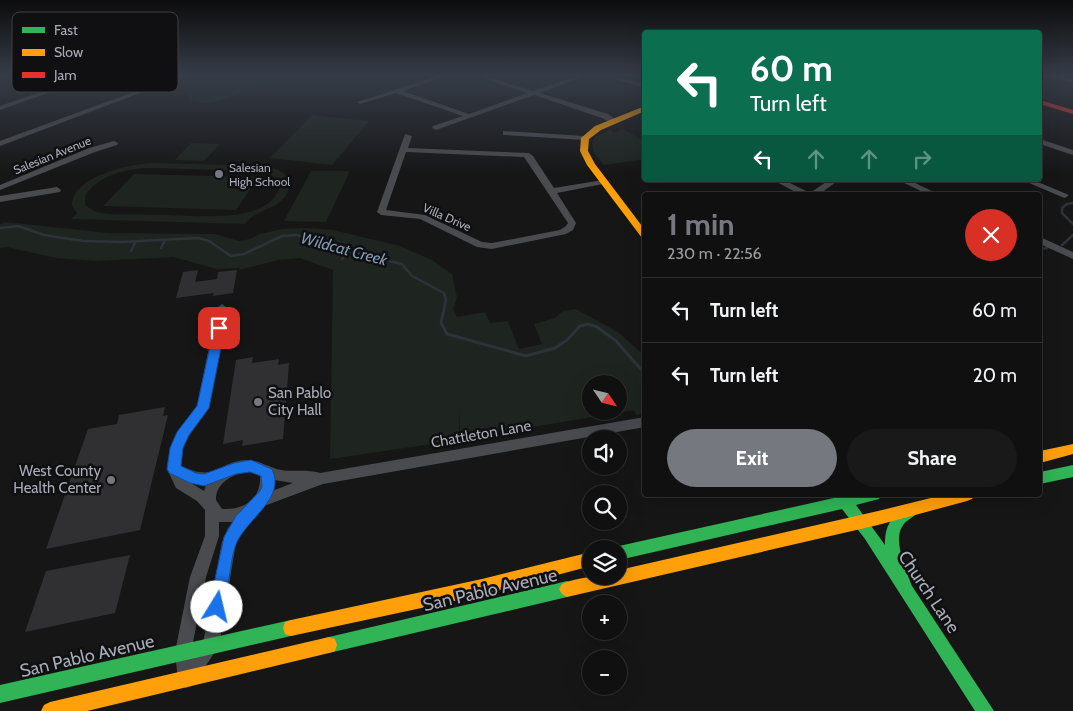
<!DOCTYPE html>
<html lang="en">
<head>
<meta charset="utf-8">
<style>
	:root { --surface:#101010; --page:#191919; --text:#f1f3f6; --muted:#9c9d9f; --line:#303030; --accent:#75787e }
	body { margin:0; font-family:Cabin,sans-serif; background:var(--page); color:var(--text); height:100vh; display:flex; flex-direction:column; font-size:19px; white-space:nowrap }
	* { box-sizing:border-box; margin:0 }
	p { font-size:16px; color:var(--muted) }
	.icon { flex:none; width:28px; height:28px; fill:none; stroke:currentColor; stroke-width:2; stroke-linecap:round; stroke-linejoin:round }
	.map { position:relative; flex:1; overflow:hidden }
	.side { position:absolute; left:642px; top:192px; width:400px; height:305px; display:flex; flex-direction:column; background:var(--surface); border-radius:5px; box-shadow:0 5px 20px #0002,0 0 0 1px var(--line) }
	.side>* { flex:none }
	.hud { position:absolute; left:642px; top:30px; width:400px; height:152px; border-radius:5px; box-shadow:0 5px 20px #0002,0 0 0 1px var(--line); background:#0b6e4f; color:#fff; overflow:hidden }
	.needle { width:32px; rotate:125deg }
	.buttons { position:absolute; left:582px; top:375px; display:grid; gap:10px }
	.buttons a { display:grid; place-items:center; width:45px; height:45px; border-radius:50%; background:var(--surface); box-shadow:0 5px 20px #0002,0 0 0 1px var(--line); font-size:25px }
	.pin { position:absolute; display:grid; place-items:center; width:42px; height:42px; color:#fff; margin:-21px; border-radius:10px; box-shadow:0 2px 8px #0006 }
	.me { position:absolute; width:55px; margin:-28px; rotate:9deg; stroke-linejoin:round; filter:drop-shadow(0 0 4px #0008) }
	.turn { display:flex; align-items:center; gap:18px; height:105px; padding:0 25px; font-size:22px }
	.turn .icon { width:65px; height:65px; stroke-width:2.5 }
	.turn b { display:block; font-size:35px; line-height:42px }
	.lanes { display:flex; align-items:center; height:48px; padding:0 25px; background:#0003; justify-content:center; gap:25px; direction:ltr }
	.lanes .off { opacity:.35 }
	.round { display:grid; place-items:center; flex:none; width:52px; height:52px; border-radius:26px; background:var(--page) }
	.overview { display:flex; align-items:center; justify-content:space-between; height:85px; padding:0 25px }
	h1 { font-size:30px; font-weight:800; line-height:38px; color:var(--accent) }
	.cta { display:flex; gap:10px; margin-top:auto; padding:10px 25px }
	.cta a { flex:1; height:58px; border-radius:30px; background:var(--accent); color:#fff; font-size:20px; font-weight:800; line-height:58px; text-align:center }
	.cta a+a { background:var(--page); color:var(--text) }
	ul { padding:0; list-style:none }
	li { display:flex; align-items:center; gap:15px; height:65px; padding:0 25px; border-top:1px solid var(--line) }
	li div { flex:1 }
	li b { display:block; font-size:19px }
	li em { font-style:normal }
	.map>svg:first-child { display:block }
	.green { fill:#1e241f; fill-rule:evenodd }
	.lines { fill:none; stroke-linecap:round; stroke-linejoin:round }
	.stream-far1 { stroke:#2c3339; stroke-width:2.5 }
	.stream { stroke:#2c3339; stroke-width:3 }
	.building { fill:#303032 }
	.street { fill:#4a4b4e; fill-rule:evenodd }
	.fast { fill:#30b455; fill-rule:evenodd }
	.slow { fill:#ff9f0a; fill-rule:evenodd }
	.jam { fill:#e5322d; fill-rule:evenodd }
	.route { fill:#1a73e8; stroke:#114b97 }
	.poi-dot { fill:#75787e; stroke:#101012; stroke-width:2 }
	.labels { text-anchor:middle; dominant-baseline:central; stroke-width:5; stroke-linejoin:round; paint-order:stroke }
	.far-street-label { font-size:12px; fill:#a8acb6; stroke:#101012 }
	.far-poi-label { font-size:12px; fill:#a8acb6; stroke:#101012; text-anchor:start }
	.poi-label { font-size:15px; fill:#a8acb6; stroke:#101012; text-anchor:start }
	.street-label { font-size:15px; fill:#a8acb6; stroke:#101012 }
	.water-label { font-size:16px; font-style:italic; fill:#819aaf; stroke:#101012 }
	.near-street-label { font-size:18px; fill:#a8acb6; stroke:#101012 }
	.key { fill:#101012; stroke:#3e3f43; stroke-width:1 }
	.key-label { font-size:14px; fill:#a8acb6 }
</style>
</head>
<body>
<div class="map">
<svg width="1073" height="711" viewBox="0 0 1073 711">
	<rect width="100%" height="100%" fill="#161616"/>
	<g class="green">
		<path d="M169 75H267C258 86 222 103 207 103 202 103 196 102 191 101L187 92 175 86Z"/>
		<polygon points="312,115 369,121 332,165 270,158"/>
		<polygon points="622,129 645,141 645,159 604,165 594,153 592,143 595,137 610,130 614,133"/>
		<polygon points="191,143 220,144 204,161 175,160"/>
		<path d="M156 163 263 166C275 168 288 171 290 185 285 211 256 207 245 224L71 219 77 213 72 206C72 175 133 163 156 163ZM151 168 258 171 275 177 280 186C271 224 198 216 170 215 150 215 129 214 108 214L96 212 85 205V196C98 175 128 168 151 168Z"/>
		<polygon points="311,171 350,171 326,222 284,221"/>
		<polygon points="134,174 259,177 236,210 103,206"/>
		<path d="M6 222 108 233 215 234 239 241 250 239 260 234 282 229 307 228 333 230 400 246 432 260 452 274 457 297 453 309 457 317 485 312 490 323 508 321 519 349 542 344 534 324 555 318 563 311 576 309 618 332 645 356V414L636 415 634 410 460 439 459 410V440L330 459 333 270 300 258 278 260 239 270 240 268 217 269 173 257 97 261 56 258 7 247 0 248V224ZM591 384H619V411H591Z"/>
	</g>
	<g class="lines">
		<g class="stream-far1">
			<polyline points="1073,203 1067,204 1062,208 1062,213 1073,224"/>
			<polyline points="0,228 18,226 44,235 83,241 121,242 198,238 209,241 231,256 244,254 282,236 297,235 350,252 402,264 412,276 444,293 446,299 443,315"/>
			<polyline points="1062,245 1073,235"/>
			<polyline points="161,248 165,240"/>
			<polyline points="1040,249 1047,248"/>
			<polyline points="131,251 135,243"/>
			<polyline points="342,259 350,252"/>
		</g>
		<polyline class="stream" points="443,313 441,323 447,334 526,356 555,348 567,340 580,326 588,324 597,327 616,341 645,374"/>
	</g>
	<g class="building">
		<polygon points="198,270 195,282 217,279 218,272 237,270 233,293 213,296 214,293 176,298 183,272"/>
		<polygon points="253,357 252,363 279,359 278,365 289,363 283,439 242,446 243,440 223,444 236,360"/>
		<polygon points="165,407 163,416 168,415 140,530 46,549 88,429 117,424 119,415"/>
		<polygon points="130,555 115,613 25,632 46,571"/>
	</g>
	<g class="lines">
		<g class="street">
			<polygon points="0,75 11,75 0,79"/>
			<polygon points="91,75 99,75 0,110 0,106"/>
			<polygon points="108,75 116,75 148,90 0,146 0,141 139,90"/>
			<polygon points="441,75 449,75 403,91 469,114 527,93 474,75 482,75 533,91 579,75 587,75 540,93 608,114 618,121 611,123 602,118 534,95 436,130 432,128 433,126 463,116 396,93 360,104 357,102"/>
			<polygon points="601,75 610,75 645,84 645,88"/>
			<polygon points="1048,75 1057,75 1073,79 1073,83"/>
			<polygon points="503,131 585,136 589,138 585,140 506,135 503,135"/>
			<path d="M405 134 412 136 408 148 529 153 533 156 554 188 603 180 607 182 603 184 557 193 576 223 573 230 566 234 492 249 477 247 420 219 381 215 377 212ZM406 152 524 157 568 223 566 226 560 230 492 243 482 242 425 215 386 210Z"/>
			<polygon points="1040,139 1073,150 1073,155 1040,144"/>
			<polygon points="114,141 118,143 117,145 95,152 0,190 0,185 89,148"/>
			<polygon points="773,180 784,180 810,193 829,180 839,180 818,195 801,195"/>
			<polygon points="898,180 909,180 940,195 929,195"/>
			<polygon points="1022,180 1033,180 1069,195 1065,198 1062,197"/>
			<polygon points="57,187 61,190 60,192 0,202 0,196"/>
			<polygon points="1040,237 1073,252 1073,259 1040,244"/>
			<path d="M222 304 227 308 209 408 189 436 182 448 181 466C217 483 218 461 247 460 259 460 269 468 281 470 293 472 308 469 320 473L645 417V427L323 484 264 506 256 514 236 542 219 646 192 686 186 688 180 686 178 680 175 652 190 577 205 536V510L197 501 176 488 167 469 170 448 180 428 197 406 217 308ZM251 472 260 476C261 499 245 510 222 509L216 500C215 482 236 472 251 472ZM274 480 293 483 272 491ZM188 481 206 485 204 491ZM219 522H233L228 528 222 542 203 643 192 658 191 652 206 577 219 536Z"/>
		</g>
		<g class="fast">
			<polygon points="1073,465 1073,477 1040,484 1040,472"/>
			<path d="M833 495H881L879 499 856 505 885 545C884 525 894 511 912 504L917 505 919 510C915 518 906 519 902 527 893 541 907 572 912 586L994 711H975L865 539 842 509 619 560V549H613L619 546 834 498Z"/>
			<polygon points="567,581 572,584 575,589 572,594 567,597 329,653 323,651 321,645 323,639 329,637"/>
			<polygon points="291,620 297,622 299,628 297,634 291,636 0,703 0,685"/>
		</g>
		<g class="slow">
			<polygon points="645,106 645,111 601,130 589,139 588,151 595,164 645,230 645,239 642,238 587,165 580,151 581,138 595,126"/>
			<polygon points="1073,444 1073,454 1040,463 1040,451"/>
			<path d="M943 495H974L972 499 967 501 878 525 567 597 562 594 559 589 562 584C580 576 599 576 619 576V570L878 511Z"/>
			<polygon points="591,552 591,566 482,595 291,636 285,634 283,628 285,622 291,620 482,579"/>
			<polygon points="329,637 335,639 337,645 335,651 329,653 87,711 41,711 44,705 50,702"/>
		</g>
		<polygon class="jam" points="1040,100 1073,110 1073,114 1040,104"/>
	</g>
	<linearGradient id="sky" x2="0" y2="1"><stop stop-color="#0c0c0c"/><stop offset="0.43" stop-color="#363c47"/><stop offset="1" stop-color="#363c47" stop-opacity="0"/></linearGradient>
	<rect width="1073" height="174" fill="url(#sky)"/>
	<path class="route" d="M219 324 225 328 209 408 189 435 183 448 181 466 196 473 204 474 234 463 251 460 272 469C286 498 248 518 237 542 231 554 228 591 225 607L223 613 217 615 211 613 209 607 224 537 236 516 259 492 262 487 261 476 250 472 236 474 204 486 190 483 169 473 167 469 170 448 177 432 197 406 214 328Z"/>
	<g class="poi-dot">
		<circle cx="219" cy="174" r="5"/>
		<circle cx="258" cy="402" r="5"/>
		<circle cx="111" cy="480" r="5"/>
	</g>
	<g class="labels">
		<g class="far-street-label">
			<text transform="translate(52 155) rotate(-22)">Salesian Avenue</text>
			<text transform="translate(447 217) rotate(24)">Villa Drive</text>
		</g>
		<g class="far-poi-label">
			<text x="229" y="167">Salesian<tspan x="229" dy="14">High School</tspan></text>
		</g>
		<g class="poi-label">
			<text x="268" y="393">San Pablo<tspan x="268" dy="17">City Hall</tspan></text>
			<text x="101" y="471" text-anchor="end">West County<tspan x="101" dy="17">Health Center</tspan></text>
		</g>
		<g class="street-label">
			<text transform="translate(481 434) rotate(-10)">Chattleton Lane</text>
		</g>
		<g class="water-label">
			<text transform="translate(344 249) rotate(15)">Wildcat Creek</text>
		</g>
		<g class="near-street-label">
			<text transform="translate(490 590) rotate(-13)">San Pablo Avenue</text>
			<text transform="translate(929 592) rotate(56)">Church Lane</text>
			<text transform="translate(87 656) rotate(-13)">San Pablo Avenue</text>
		</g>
	</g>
	<rect x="12" y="12" width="166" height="80" rx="8" class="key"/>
	<rect x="22" y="27" width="23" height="6" fill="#30b455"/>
	<rect x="22" y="49" width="23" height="7" fill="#ff9f0a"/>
	<rect x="22" y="72" width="23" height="6" fill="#e5322d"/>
	<g class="key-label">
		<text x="54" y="35">Fast</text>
		<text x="54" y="57">Slow</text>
		<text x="54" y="80">Jam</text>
	</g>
</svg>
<div class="buttons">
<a><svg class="needle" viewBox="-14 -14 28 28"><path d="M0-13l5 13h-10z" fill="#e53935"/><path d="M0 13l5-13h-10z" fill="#9c9d9f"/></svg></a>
<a><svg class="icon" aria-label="sound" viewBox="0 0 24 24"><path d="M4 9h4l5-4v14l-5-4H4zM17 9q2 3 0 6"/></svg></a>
<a><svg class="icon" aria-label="search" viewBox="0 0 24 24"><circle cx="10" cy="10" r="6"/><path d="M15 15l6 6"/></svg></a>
<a><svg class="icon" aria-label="layers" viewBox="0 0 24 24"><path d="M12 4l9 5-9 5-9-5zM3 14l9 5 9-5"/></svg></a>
<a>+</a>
<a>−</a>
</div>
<div class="pin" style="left:219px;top:328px;background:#d93025"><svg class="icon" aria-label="arrive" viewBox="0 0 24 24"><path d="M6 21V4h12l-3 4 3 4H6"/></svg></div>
<svg class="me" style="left:217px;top:607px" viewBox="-20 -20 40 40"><circle r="19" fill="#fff"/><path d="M0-13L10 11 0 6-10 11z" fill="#1a73e8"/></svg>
<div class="hud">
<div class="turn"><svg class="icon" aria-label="left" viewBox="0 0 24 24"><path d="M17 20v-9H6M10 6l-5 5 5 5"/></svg><div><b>60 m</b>Turn left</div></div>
<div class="lanes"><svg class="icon" aria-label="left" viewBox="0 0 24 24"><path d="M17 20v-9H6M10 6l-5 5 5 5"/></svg><svg class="icon off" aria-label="ahead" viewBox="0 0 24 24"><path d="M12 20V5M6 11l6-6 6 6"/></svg><svg class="icon off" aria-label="ahead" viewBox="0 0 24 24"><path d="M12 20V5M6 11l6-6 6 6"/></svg><svg class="icon off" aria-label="right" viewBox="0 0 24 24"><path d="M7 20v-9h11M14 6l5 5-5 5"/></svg></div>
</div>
<section class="side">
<div class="overview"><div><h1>1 min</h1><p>230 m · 22:56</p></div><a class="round" style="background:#d93025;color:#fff"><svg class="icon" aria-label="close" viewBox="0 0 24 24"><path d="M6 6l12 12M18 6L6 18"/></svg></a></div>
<ul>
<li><svg class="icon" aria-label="left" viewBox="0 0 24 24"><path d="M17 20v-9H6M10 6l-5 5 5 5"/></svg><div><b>Turn left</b></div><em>60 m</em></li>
<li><svg class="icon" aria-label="left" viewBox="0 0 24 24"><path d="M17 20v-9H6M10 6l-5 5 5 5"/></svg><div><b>Turn left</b></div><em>20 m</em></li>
</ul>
<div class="cta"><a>Exit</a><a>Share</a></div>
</section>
</div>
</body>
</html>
